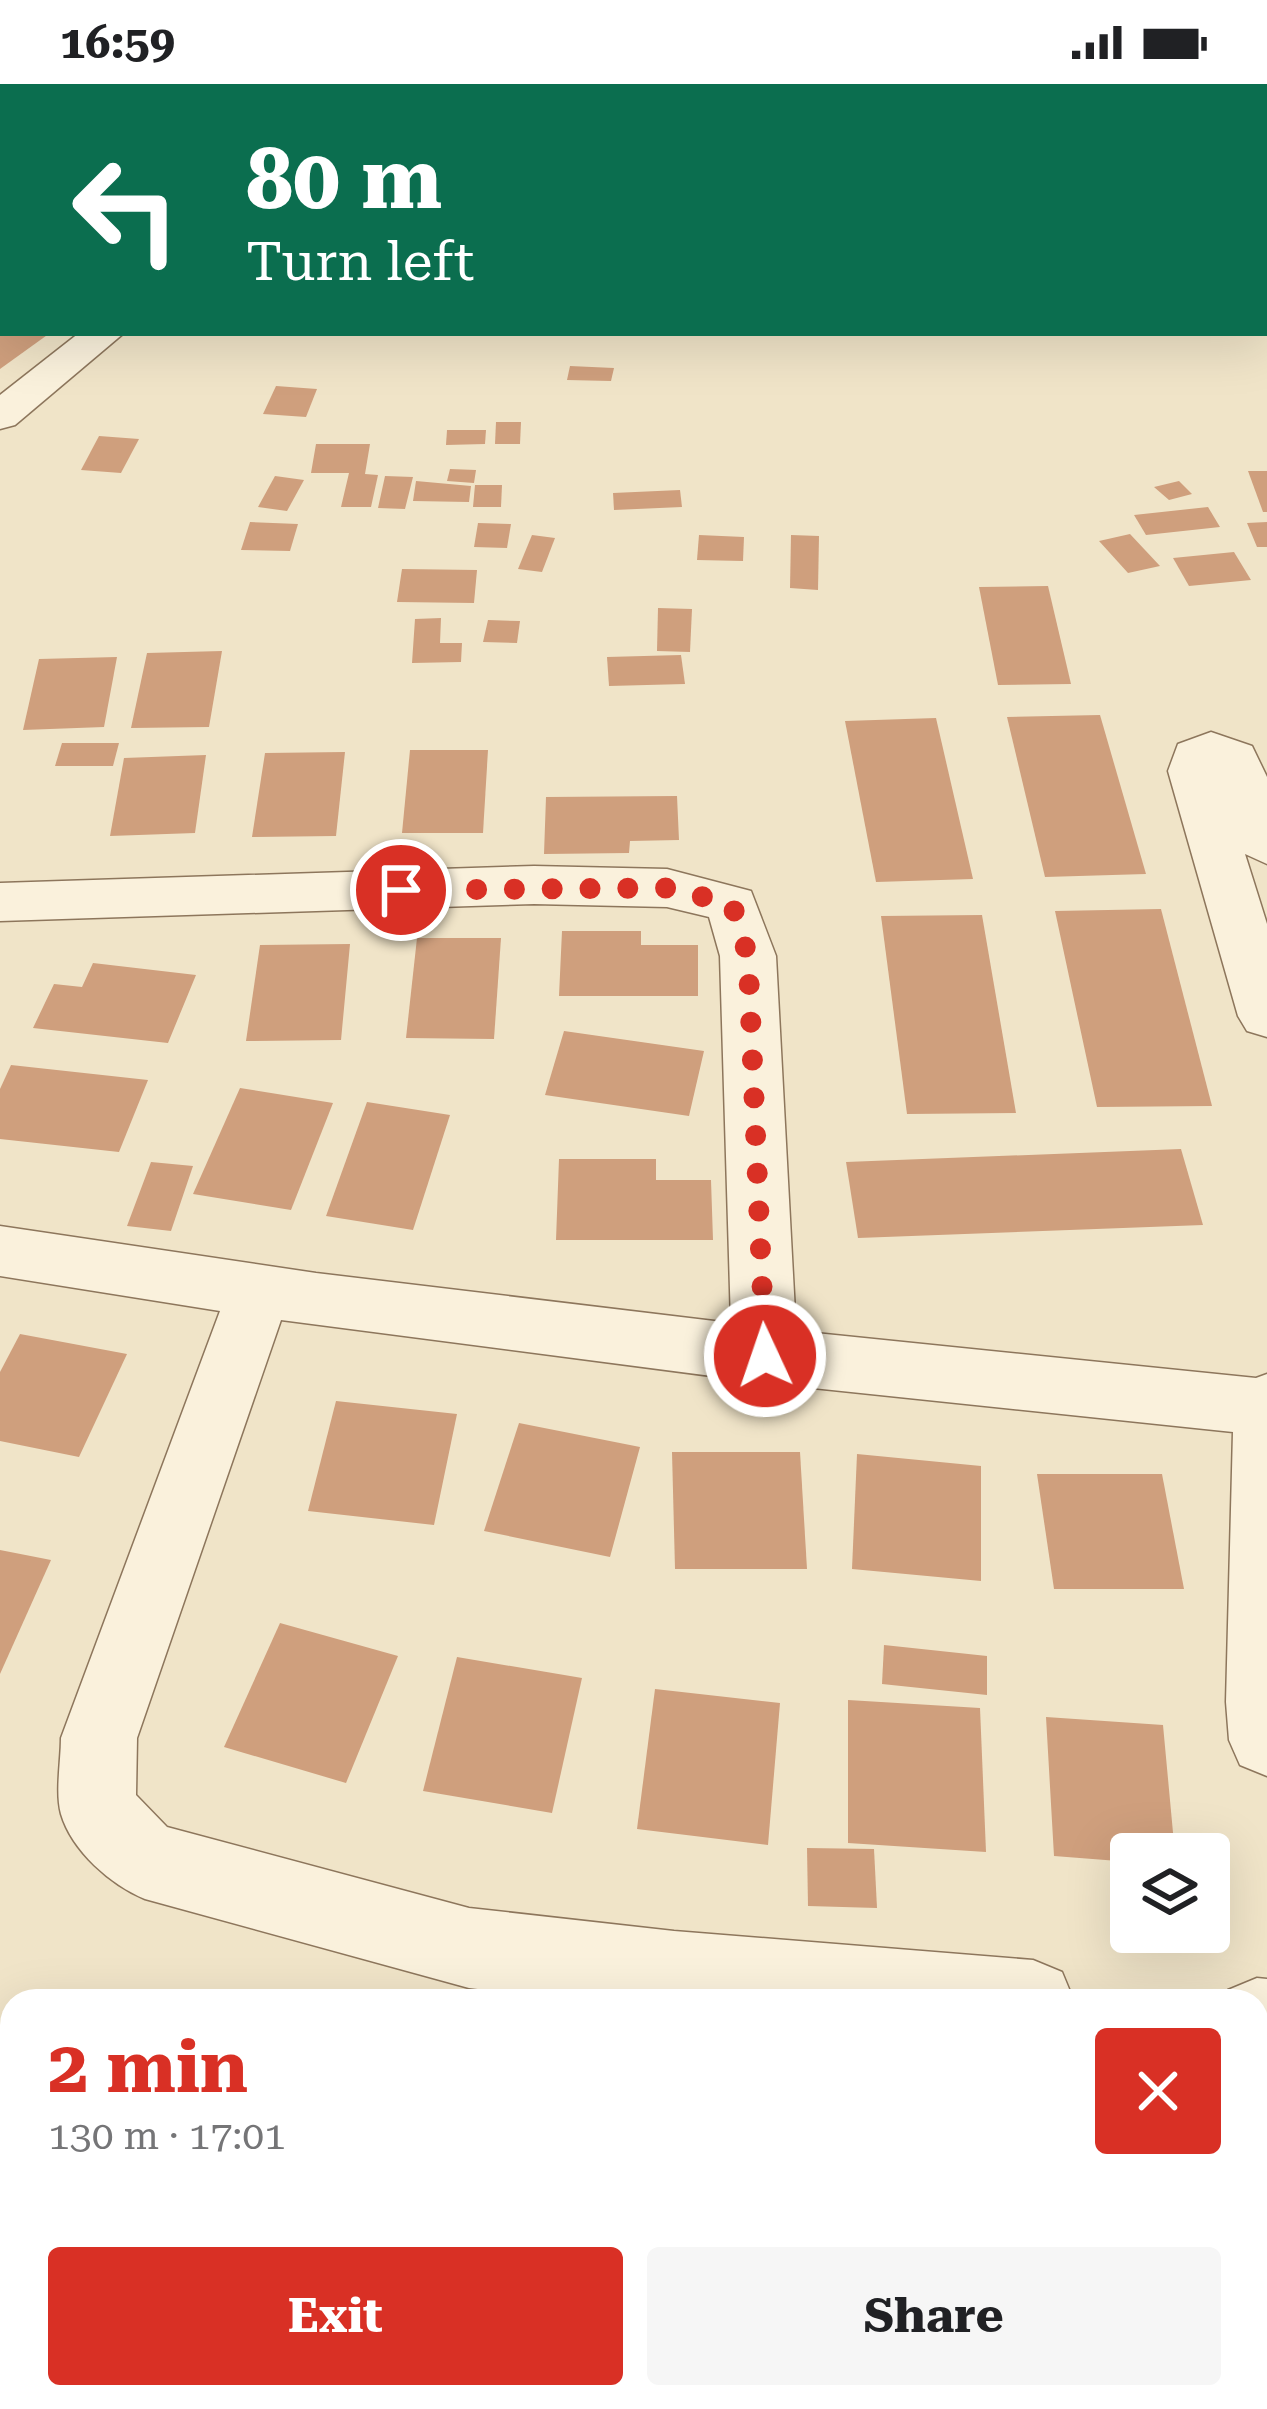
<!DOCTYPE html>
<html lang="en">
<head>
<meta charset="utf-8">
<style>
	:root { --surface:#fff; --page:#f6f6f6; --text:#202124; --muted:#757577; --accent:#d93025 }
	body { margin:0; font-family:"Roboto Serif",serif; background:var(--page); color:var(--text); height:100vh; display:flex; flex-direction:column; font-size:45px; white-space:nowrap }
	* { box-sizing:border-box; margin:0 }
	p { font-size:39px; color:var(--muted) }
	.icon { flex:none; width:66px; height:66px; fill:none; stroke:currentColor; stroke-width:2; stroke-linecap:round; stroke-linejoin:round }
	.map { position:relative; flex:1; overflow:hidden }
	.drawer { position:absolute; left:0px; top:1905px; width:1269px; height:420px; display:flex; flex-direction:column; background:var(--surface); border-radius:36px 36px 0 0; box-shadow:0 12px 48px #0002 }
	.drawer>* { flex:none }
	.banner { position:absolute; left:0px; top:0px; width:1269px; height:252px; box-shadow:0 12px 48px #0002; background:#0b6e4f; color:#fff; overflow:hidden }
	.controls { position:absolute; left:1110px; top:1749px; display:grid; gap:24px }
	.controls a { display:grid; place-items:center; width:120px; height:120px; border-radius:12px; background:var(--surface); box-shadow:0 12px 48px #0002; font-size:60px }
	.pin { position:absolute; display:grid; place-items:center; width:102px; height:102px; color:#fff; margin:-51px; border:6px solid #fff; border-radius:50%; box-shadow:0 3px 12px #0007 }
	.me { position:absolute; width:132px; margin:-66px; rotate:357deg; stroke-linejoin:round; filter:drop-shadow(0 0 9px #0008) }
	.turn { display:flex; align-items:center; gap:42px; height:252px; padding:0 48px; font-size:54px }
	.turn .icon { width:156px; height:156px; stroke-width:2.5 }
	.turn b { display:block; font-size:84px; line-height:102px }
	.round { display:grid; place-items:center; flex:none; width:126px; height:126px; border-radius:12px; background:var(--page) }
	.headline { display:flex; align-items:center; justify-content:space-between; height:204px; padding:0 48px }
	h1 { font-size:72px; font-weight:700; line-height:90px; color:var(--accent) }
	.primary-button { display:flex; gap:24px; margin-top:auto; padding:24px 48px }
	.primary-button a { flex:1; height:138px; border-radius:12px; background:var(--accent); color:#fff; font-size:48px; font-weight:700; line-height:138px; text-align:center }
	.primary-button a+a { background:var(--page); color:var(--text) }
	.status { display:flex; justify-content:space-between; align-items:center; height:84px; padding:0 60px; background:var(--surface); direction:ltr }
	.status svg { height:33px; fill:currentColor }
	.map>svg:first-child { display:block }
	.building { fill:#cf9f7d }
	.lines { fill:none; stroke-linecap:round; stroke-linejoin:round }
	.minor-casing { stroke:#8d765c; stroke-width:3 }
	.minor { fill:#faf1dc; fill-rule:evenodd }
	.route { stroke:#d93025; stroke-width:21; stroke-dasharray:0 37.8 }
</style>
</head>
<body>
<div class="status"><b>16:59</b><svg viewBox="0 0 49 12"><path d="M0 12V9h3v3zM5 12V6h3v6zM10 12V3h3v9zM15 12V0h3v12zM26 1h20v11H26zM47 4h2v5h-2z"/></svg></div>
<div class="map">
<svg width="1267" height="2325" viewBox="0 0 1267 2325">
	<rect width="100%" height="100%" fill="#f0e4c8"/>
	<g class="building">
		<polygon points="0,249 50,249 0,285"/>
		<polygon points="570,282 614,284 611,297 567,296"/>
		<polygon points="276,302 317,305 306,333 263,330"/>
		<polygon points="496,338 521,338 520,360 495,360"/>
		<polygon points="447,346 486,346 485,360 446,361"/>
		<polygon points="99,352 139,355 121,389 81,386"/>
		<polygon points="316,360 370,360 365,390 378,391 371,423 341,423 349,389 311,389"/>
		<polygon points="450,385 476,386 474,399 447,397"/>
		<polygon points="1248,387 1267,387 1267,428 1263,428"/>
		<polygon points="275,392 304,396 287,427 258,423"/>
		<polygon points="385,392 413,393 405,425 378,424"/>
		<polygon points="416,397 471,402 469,418 413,417"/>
		<polygon points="1179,397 1192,410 1169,416 1154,403"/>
		<polygon points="475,401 502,401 501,423 473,423"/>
		<polygon points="680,406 682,423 614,426 613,409"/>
		<polygon points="1208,423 1220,443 1146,451 1134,431"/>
		<polygon points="250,438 298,440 290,467 241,466"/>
		<polygon points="1267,438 1267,463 1257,463 1247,439"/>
		<polygon points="478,439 511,440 507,464 474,463"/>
		<polygon points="1130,450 1160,482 1128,489 1099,457"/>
		<polygon points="532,451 555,454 542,488 518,485"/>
		<polygon points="699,451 744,453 743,477 697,476"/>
		<polygon points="791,451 819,452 818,506 790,504"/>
		<polygon points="1234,468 1251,496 1189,502 1173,474"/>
		<polygon points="402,485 477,486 474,519 397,518"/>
		<polygon points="1048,502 1071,600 998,601 979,503"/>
		<polygon points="658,524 692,525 690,568 657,567"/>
		<polygon points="441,534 440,559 462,559 461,578 412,579 415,535"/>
		<polygon points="488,536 520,537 517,559 483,558"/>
		<polygon points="222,567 209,643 131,644 147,569"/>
		<polygon points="681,571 685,600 609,602 607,573"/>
		<polygon points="117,573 104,643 23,646 39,575"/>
		<polygon points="1100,631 1146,790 1045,793 1007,633"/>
		<polygon points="936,634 973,795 876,798 845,637"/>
		<polygon points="62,659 119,659 113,682 55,682"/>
		<polygon points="410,666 488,666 483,749 402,749"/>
		<polygon points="345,668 336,752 252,753 265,669"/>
		<polygon points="206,671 195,749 110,752 124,674"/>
		<polygon points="677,712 679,756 630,757 629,769 544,770 546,713"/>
		<polygon points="1161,825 1212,1022 1097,1023 1055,827"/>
		<polygon points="982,831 1016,1029 907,1030 881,832"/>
		<polygon points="562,847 641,847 641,861 698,861 698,912 559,912"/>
		<polygon points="417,854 501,854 494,955 406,954"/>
		<polygon points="350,860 341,956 246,957 260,861"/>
		<polygon points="93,879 196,891 168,959 33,944 54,900 82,903"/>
		<polygon points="564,947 704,967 689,1032 545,1011"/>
		<polygon points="11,981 148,996 119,1068 0,1055 0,1005"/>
		<polygon points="240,1004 333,1019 291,1126 193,1110"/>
		<polygon points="367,1018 450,1031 413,1146 326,1132"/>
		<polygon points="1181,1065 1203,1141 858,1154 846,1078"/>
		<polygon points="559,1075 656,1075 656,1096 711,1096 713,1156 556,1156"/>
		<polygon points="151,1078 193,1082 171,1147 127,1142"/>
		<polygon points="20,1250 127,1270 79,1373 0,1357 0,1288"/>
		<polygon points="336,1317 457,1330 434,1441 308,1427"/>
		<polygon points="519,1339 640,1363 610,1473 484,1447"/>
		<polygon points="672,1368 800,1368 807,1485 675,1485"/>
		<polygon points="857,1370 981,1382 981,1497 852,1485"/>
		<polygon points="1037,1390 1162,1390 1184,1505 1054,1505"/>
		<polygon points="0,1466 51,1476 0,1590"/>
		<polygon points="280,1539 398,1572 346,1699 224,1663"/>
		<polygon points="884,1561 987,1572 987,1611 882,1600"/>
		<polygon points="457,1573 582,1594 552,1729 423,1707"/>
		<polygon points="655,1605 780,1619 768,1761 637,1745"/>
		<polygon points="848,1616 980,1624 986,1768 848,1759"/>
		<polygon points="1046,1633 1163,1641 1175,1770 1131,1770 1131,1778 1054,1772"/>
		<polygon points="807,1764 874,1765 877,1824 808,1822"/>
		<polygon points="789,2313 927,2313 929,2325 789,2325"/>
		<polygon points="968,2313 1171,2313 1173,2325 969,2325"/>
	</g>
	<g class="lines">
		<defs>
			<g id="minor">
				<polygon points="3,66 3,89 0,90 0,67"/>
				<polygon points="79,249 124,249 15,341 0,345 0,311"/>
				<polygon points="1211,648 1252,662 1267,693 1267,780 1245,770 1267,840 1267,953 1247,947 1238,932 1168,687 1178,660"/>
				<path d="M534 782 667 785 751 807 776 872 796 1247 1256 1294 1267 1290V1692L1240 1681 1229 1656 1226 1618 1233 1348 765 1299 281 1236 137 1654 136 1711 167 1743 469 1824 674 1847 1033 1876 1062 1888 1074 1917H582L469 1904 145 1815C111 1801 72 1767 61 1730 55 1708 61 1677 61 1654L220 1227 0 1192V1142L316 1189 731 1239 720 872 709 833 667 823 534 820 0 837V799Z"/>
				<polygon points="1257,1894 1267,1895 1267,1977 1257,1976 1257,1917 1223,1917 1228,1906"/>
				<polygon points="12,2271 12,2313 126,2313 131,2325 0,2325 0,2276"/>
			</g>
		</defs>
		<use href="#minor" class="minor-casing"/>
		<use href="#minor" class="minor"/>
	</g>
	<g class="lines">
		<polyline class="route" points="401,806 667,804 732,820 748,872 765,1272"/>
	</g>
</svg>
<div class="controls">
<a><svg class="icon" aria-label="layers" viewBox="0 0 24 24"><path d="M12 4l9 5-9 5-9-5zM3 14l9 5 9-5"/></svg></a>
</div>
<div class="pin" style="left:401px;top:806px;background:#d93025"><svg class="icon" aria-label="arrive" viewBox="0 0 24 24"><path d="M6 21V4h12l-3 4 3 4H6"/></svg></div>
<svg class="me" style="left:765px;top:1272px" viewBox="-20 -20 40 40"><circle r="17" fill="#d93025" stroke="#fff" stroke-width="3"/><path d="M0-11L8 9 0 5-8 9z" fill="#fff"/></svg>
<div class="banner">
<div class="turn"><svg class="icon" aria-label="left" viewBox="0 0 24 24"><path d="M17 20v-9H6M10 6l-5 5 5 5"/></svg><div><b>80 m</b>Turn left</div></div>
</div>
<section class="drawer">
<div class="headline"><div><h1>2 min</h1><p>130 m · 17:01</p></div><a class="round" style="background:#d93025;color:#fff"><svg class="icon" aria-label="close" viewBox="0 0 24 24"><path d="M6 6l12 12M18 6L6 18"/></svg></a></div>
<div class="primary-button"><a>Exit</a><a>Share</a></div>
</section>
</div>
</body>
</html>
